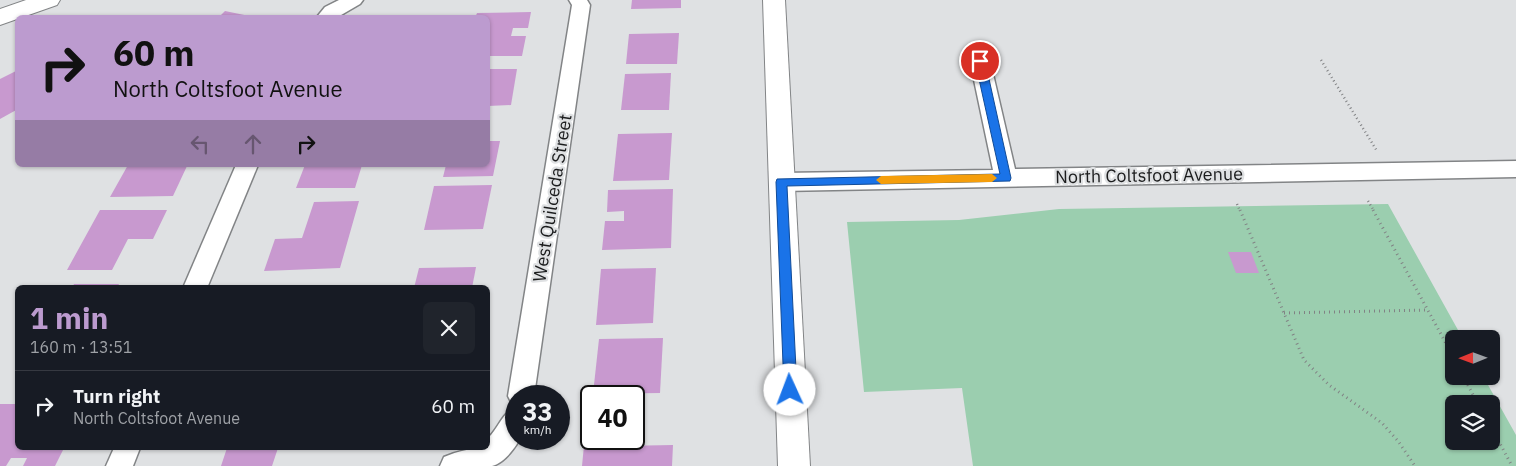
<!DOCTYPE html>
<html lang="en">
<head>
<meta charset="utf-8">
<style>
	:root { --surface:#171b24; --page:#20242c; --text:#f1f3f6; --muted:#9ea1a6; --line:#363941; --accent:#bc9bcf }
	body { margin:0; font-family:"IBM Plex Sans",sans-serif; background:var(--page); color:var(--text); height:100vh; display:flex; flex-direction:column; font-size:19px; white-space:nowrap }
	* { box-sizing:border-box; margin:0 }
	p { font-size:16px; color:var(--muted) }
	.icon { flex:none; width:28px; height:28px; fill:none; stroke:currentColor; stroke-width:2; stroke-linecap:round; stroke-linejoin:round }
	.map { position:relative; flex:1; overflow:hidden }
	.side { position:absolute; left:15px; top:285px; width:475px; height:165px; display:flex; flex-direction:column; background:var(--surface); border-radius:8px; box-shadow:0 1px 4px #0004 }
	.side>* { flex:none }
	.banner { position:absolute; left:15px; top:15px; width:475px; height:152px; border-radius:8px; box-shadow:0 1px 4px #0004; background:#bc9bcf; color:#111; overflow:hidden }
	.needle { width:32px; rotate:269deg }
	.tools { position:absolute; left:1445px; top:330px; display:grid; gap:10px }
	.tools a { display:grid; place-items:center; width:55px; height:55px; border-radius:8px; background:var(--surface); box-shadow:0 1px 4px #0004; font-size:25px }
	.speed { position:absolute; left:505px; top:385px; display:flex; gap:10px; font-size:25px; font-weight:700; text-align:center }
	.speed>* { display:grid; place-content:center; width:65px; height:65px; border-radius:50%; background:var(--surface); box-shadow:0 1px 4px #0004; line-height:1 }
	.speed small { font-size:12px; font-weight:400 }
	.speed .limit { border:2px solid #111; border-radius:8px; background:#fff; color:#111 }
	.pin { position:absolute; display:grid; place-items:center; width:42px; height:42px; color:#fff; margin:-21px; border:2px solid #fff; border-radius:50%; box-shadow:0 1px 5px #0007 }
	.me { position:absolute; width:55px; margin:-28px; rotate:358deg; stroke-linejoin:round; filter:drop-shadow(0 0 4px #0008) }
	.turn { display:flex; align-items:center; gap:18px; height:105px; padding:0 15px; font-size:22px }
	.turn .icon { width:65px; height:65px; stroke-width:2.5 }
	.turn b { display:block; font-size:35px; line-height:42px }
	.lanes { display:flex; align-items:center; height:48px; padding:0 15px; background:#0003; justify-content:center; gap:25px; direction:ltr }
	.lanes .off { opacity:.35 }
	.round { display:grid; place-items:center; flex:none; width:52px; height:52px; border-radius:8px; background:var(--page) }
	.headline { display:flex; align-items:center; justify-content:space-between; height:85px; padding:0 15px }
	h1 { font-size:30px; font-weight:700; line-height:38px; color:var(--accent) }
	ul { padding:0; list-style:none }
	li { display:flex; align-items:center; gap:15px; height:70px; padding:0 15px; border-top:1px solid var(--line) }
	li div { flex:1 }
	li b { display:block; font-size:19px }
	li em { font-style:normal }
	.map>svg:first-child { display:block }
	.green { fill:#9bceaf; fill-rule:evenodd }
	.building { fill:#c899cf }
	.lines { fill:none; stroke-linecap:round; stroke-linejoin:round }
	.minor-casing { stroke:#828486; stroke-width:3 }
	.tertiary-casing { stroke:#828486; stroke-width:2 }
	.path-far1 { stroke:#818284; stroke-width:2.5; stroke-dasharray:1 3; stroke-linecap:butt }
	.path { stroke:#818284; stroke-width:3; stroke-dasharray:1 4; stroke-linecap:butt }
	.minor { fill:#fff; fill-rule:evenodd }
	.tertiary { fill:#fff; fill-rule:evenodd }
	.route { fill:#1a73e8; stroke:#114b97 }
	.slow { fill:#f59e0b }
	.labels { text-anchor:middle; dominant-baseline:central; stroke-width:4.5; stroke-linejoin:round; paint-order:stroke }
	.street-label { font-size:18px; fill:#1b1c1d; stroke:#dfe1e3 }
</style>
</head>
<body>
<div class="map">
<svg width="1516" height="466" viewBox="0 0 1516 466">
	<rect width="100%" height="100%" fill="#dfe1e3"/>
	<path class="green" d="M1388 204 1463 339H1454V376H1483L1516 435V466H973L962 388 864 392 847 222 959 220 1059 209ZM1454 404H1491V441H1454Z"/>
	<g class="building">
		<polygon points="632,0 681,0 681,8 631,9"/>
		<polygon points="225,11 254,17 254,18 218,18"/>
		<polygon points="531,12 528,28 513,28 511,36 526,36 522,56 488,56 488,18 475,18 477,13"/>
		<polygon points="679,33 677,64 626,64 629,34"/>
		<polygon points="488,69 517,69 511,105 488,106"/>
		<polygon points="18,70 18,109 0,119 0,79"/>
		<polygon points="671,73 669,110 621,110 625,74"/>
		<polygon points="672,133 669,180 613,181 618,134"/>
		<polygon points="488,141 500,141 493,176 443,177 446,165 488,165"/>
		<polygon points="128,165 173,165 187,166 173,196 110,197"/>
		<polygon points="305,165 362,165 355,188 296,188"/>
		<polygon points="492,185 483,229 424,230 434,186"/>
		<polygon points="673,189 671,248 602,250 605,221 624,221 624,211 607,212 608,190"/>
		<polygon points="359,201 340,268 264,271 275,239 302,238 314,202"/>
		<polygon points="100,210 167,210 153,239 128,239 112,270 67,270"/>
		<polygon points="1228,252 1251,252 1259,273 1236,273"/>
		<polygon points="476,267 472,288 414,288 419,268"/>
		<polygon points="656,268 653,323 596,325 601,269"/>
		<polygon points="74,284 119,284 117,288 72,288"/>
		<polygon points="663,338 660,393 593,394 599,339"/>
		<polygon points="0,404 18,404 18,448 64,448 55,466 23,466 27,458 11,458 6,466 0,466"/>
		<polygon points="585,435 591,435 591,439 622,439 621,446 673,445 672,466 582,466"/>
		<polygon points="227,448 278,448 272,466 221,466"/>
	</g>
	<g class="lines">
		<defs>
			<g id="minor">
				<polygon points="339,0 363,0 360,4 336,18 316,18 325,7"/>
				<polygon points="569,0 587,0 590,5 534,396 516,396 516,406 512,404 508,396 572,5"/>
				<polygon points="980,54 987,56 990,61 1015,169 1516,161 1516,177 781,191 773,188 770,182 773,176 781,173 993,170 970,61 973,56"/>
				<polygon points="236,165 258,165 207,288 183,288"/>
				<path d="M516 408V439H520C514 449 504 463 492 466 480 466 453 466 440 466L444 457C458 451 472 448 488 448V438C499 428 502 412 516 408Z"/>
				<polygon points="114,448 140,448 133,466 106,466"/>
			</g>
			<g id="tertiary">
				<polygon points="26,0 60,0 57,5 0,25 0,9"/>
				<polygon points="763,0 785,0 810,466 778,466"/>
			</g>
		</defs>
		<use href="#minor" class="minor-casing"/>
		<use href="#tertiary" class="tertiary-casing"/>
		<g class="path-far1">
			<polyline points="1321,60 1377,151"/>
			<polyline points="1368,201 1374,211"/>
			<polyline points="1237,204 1240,211"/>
		</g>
		<g class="path">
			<polyline points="1240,210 1304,360 1329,385 1382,423 1398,441 1415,466"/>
			<polyline points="1373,210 1454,358"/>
			<polyline points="1284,313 1427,310"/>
			<polyline points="1463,376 1478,404"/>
			<polyline points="1491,427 1512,466"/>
		</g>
		<use href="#minor" class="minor"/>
		<use href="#tertiary" class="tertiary"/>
	</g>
	<polygon class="route" points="980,58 985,61 1011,178 1010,181 787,186 797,390 795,395 790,396 786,395 784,390 776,182 777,179 1000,174 975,61"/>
	<polygon class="slow" points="992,174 997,178 992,182 881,184 876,180 881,176"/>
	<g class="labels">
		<g class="street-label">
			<text transform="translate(1149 175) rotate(-1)">North Coltsfoot Avenue</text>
			<text transform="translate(552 198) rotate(-81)">West Quilceda Street</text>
		</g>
	</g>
</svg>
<div class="tools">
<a><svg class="needle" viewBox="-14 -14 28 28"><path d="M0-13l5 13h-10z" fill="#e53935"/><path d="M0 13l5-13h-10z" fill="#9ea1a6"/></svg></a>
<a><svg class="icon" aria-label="layers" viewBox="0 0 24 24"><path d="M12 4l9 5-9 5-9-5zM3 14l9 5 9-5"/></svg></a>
</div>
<div class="speed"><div>33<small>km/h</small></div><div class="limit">40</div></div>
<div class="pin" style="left:980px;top:61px;background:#d93025"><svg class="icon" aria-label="arrive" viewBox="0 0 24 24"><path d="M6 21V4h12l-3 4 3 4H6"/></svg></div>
<svg class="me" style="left:790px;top:390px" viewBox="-20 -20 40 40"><circle r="19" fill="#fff"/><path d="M0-13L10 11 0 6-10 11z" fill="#1a73e8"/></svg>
<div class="banner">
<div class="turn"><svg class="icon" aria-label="right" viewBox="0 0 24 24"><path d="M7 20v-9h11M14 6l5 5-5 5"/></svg><div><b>60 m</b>North Coltsfoot Avenue</div></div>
<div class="lanes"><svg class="icon off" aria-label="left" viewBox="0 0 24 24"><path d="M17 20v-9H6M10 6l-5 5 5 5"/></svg><svg class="icon off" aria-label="ahead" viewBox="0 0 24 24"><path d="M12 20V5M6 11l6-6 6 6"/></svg><svg class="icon" aria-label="right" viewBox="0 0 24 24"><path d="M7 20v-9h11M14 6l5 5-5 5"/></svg></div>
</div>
<section class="side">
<div class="headline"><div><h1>1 min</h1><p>160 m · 13:51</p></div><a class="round"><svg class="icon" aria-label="close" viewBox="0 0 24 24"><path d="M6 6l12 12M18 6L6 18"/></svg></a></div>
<ul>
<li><svg class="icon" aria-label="right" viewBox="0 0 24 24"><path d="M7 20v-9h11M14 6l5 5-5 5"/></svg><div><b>Turn right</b><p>North Coltsfoot Avenue</p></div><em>60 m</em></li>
</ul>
</section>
</div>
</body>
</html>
